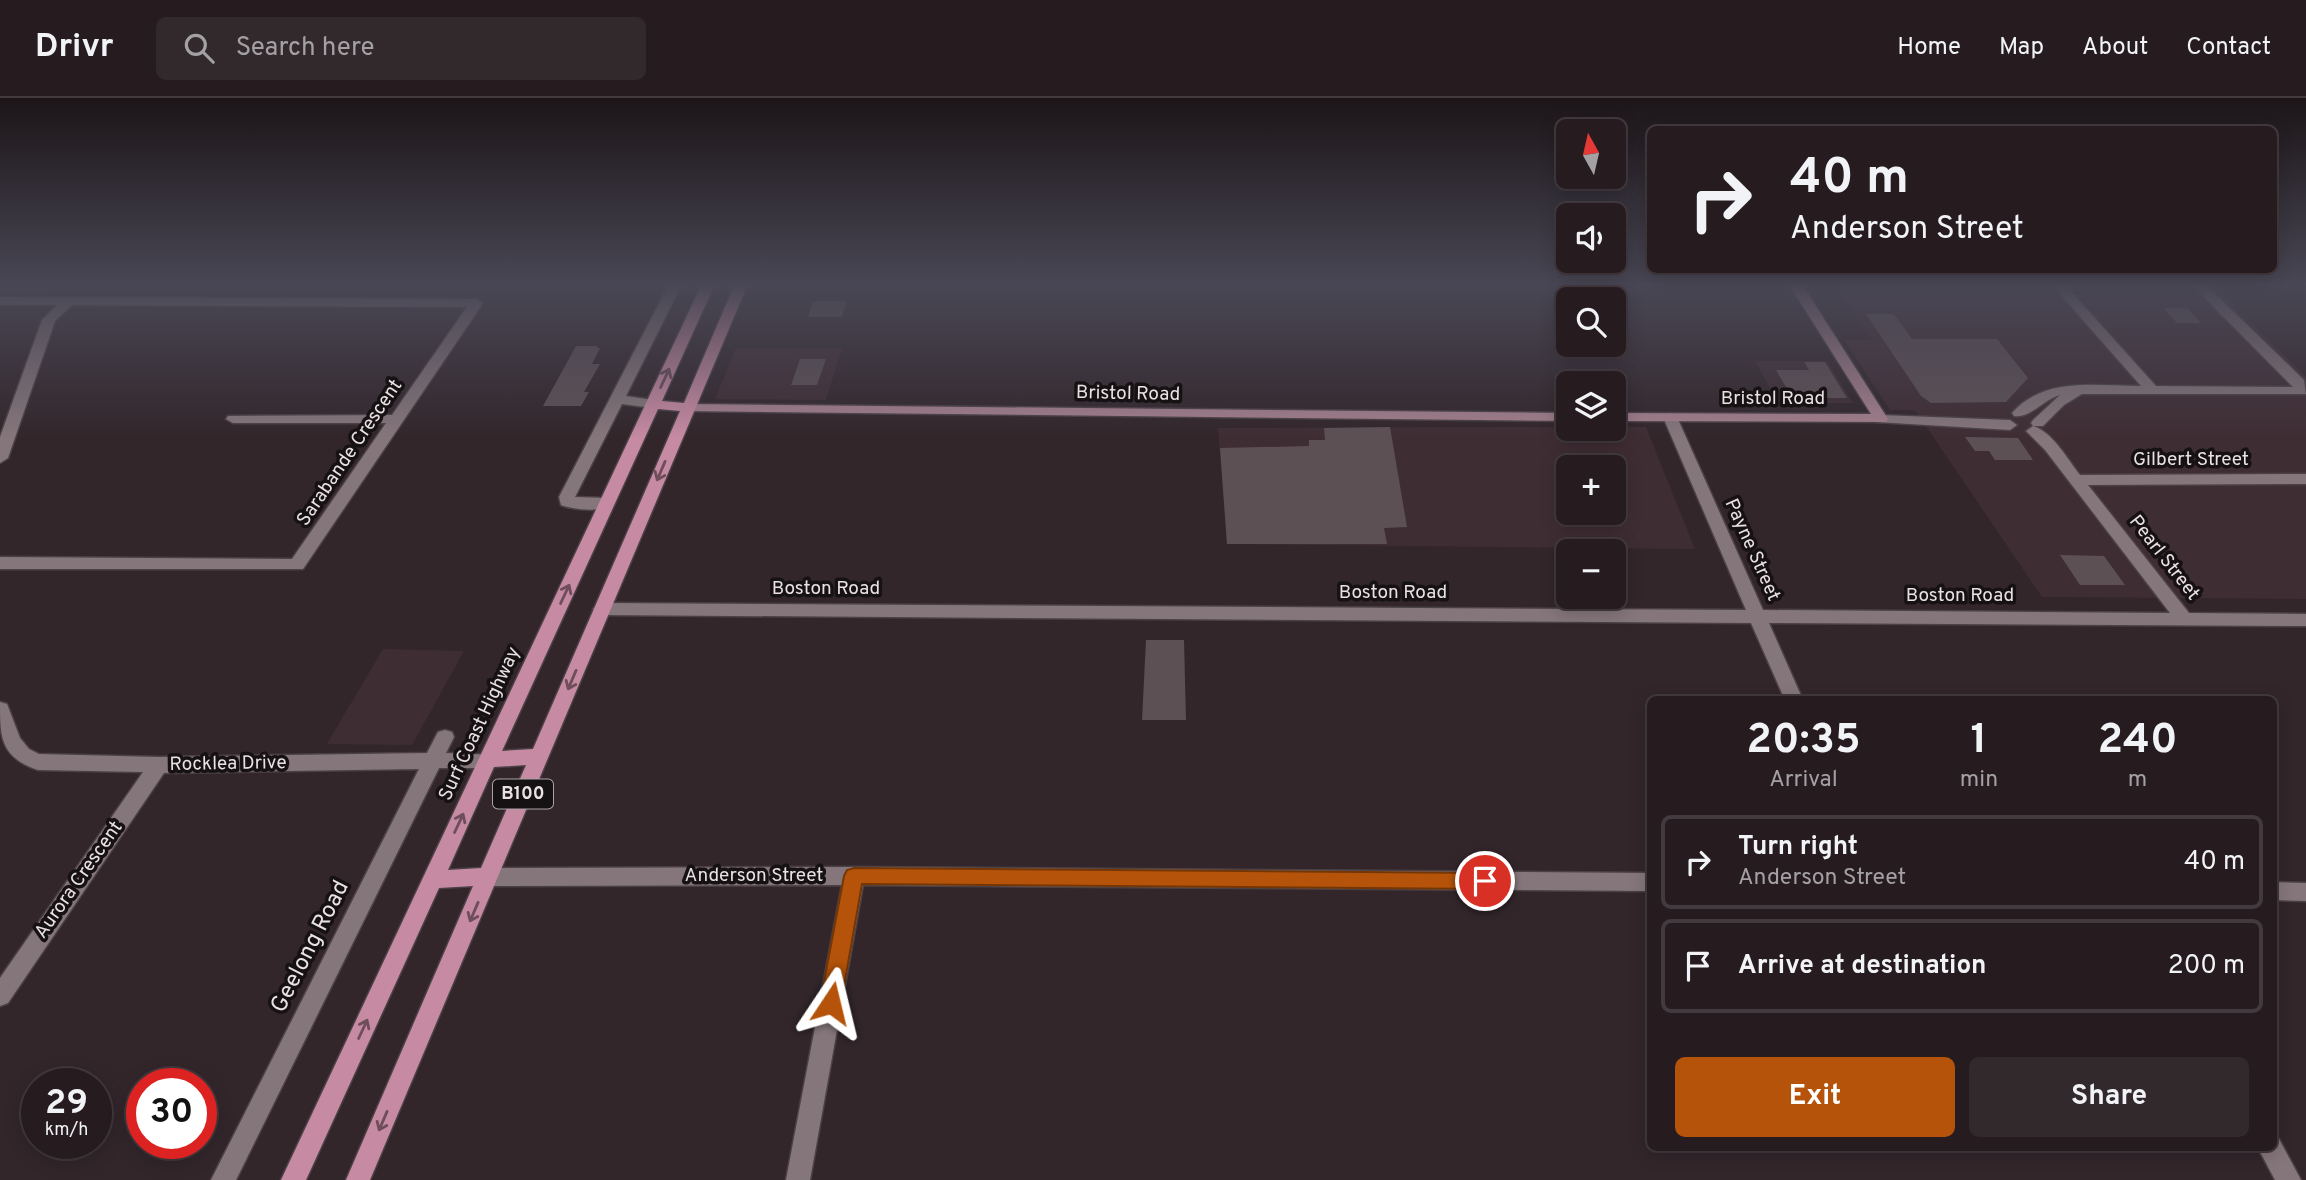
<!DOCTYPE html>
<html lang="en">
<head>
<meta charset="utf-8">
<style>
	:root { --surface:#261c20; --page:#32292d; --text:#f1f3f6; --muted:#a4a1a5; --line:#423a3e; --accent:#b45309 }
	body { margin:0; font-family:Overpass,sans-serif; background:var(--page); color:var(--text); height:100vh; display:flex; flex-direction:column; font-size:26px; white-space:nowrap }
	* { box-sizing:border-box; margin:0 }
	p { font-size:23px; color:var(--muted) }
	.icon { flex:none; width:38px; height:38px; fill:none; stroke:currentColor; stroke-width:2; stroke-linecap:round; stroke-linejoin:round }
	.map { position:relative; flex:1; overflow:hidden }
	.drawer { position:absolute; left:1647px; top:598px; width:630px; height:455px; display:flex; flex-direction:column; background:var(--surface); border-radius:10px; box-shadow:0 4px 18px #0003,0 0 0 2px var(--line) }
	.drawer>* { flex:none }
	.guide { position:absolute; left:1647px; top:28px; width:630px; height:147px; border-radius:10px; box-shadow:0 4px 18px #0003,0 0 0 2px var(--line); background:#261c20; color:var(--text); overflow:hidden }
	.needle { width:46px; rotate:352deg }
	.fabs { position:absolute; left:1556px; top:21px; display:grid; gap:14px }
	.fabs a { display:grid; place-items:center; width:70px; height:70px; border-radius:10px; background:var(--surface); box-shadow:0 4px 18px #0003,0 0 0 2px var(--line); font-size:35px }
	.speed { position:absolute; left:21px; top:970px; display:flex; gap:14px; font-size:35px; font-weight:700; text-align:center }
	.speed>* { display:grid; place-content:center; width:91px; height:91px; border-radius:50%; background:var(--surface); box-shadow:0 4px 18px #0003,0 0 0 2px var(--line); line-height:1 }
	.speed small { font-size:18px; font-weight:400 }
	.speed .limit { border:10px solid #d22; background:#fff; color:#111 }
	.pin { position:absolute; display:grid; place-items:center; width:60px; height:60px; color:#fff; margin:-30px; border:4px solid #fff; border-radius:50%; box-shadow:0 2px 7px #0007 }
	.me { position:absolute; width:77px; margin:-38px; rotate:10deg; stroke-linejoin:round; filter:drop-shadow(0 0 5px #0008) }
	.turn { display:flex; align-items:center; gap:24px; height:147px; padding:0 28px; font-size:32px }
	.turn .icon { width:91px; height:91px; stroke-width:2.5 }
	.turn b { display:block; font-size:49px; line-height:60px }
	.eta { display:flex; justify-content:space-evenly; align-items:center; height:119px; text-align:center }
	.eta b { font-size:42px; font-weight:700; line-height:49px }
	.primary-button { display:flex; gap:14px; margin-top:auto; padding:14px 28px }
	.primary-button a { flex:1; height:80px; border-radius:10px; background:var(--accent); color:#fff; font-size:28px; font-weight:700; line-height:80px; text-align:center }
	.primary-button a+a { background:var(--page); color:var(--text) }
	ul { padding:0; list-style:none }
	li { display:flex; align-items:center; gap:21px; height:94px; margin:0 14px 10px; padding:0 14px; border:4px solid var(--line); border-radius:10px }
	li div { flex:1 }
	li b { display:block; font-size:26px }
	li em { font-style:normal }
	header { display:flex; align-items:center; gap:42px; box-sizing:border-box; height:98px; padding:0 35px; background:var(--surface); border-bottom:2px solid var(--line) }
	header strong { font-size:33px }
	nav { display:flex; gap:38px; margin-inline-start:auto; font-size:24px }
	.search { width:490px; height:63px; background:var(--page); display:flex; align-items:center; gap:18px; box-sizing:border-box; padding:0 24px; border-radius:10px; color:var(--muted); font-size:26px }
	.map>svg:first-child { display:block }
	.built { fill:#3f2d34; fill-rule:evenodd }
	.building { fill:#5d5055 }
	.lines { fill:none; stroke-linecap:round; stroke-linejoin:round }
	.street-casing { stroke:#4b4145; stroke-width:3 }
	.secondary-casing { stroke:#4b4145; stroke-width:3 }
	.primary-casing { stroke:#4b4145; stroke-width:3 }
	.street { fill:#85767b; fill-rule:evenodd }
	.secondary { fill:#a5808e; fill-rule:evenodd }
	.primary { fill:#c68aa2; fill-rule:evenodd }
	.oneway { stroke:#6e4e5a }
	.route { fill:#b45309; stroke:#753606; stroke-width:2 }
	.labels { text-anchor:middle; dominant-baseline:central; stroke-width:7; stroke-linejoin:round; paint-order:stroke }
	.shield { fill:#161113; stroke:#aaa3a5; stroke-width:2 }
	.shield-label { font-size:18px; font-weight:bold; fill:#e9e1e4 }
	.street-label { font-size:19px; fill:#e9e1e4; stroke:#161113 }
	.near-street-label { font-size:23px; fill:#e9e1e4; stroke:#161113 }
</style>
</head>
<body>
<header>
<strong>Drivr</strong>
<div class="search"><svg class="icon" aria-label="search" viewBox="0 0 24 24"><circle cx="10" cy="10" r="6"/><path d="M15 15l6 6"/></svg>Search here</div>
<nav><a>Home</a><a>Map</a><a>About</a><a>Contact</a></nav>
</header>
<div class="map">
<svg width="2306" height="1082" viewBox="0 0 2306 1082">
	<rect width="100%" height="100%" fill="#32262b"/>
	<g class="built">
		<polygon points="1835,188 2214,188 2306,279 2306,501 2042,499 1915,312 1890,312 1844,242 1872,242"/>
		<polygon points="736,250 842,250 826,302 715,301"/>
		<polygon points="1755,263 1827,263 1853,305 1778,305"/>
		<path d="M1568 329H1646L1695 451 1227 446 1218 330ZM1568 369H1614V415H1568Z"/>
		<polygon points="383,551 464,553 412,647 327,646"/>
	</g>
	<g class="building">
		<polygon points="813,203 847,203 842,219 808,219"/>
		<polygon points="2163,210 2187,210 2201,225 2177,225"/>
		<polygon points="1866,216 1894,216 1912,241 1997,241 2028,280 2006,304 1931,305 1921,298"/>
		<polygon points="576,248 598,248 597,250 600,250 592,266 600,266 584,294 589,294 581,308 543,308"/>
		<polygon points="800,261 826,261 817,287 791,287"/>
		<polygon points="1804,264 1825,264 1847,300 1822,300 1819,296 1790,296 1776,272 1809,272"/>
		<polygon points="1390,329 1407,429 1384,430 1387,446 1227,446 1220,350 1309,348 1309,342 1325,342 1324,330"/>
		<polygon points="1965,339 2018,340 2033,362 1995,362 1989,353 1975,353"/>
		<polygon points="2060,457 2104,458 2125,487 2080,487"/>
		<polygon points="1146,542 1184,542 1186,622 1142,622"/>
	</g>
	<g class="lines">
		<defs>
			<g id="street">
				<path d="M668 188H681L626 298 653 302 660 306 653 310 622 306 575 399 606 400 614 405C604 415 574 412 561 407L559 399Z"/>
				<path d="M2053 188H2066L2156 288 2293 289 2193 188H2207L2304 282 2306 296H2082L2064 307 2043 328H2033L2031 325 2033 322 2060 297C2044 301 2030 321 2014 318L2012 315C2044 278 2097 288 2141 288Z"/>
				<polygon points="0,199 476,201 483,205 303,471 0,471 0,459 292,461 386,325 233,325 226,321 228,318 392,317 467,209 72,207 55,223 8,360 0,365 0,339 42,222 57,207 0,207"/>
				<path d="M1670 315 1677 319 1763 512 2170 515 2045 352 2026 333 2033 328C2053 334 2068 362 2080 377L2306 376V386L2088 387 2189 515 2306 516V528L1769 525 1803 602H1785L1751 525 602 517 593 511 602 505 1746 512 1663 319Z"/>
				<polygon points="1881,317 2010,322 2017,327 2010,332 1876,324 1874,321"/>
				<path d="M0 604 7 606 20 640 29 651 39 656 159 659 427 655 438 634 445 632 452 634 454 639 446 655 495 657 498 662 495 667 488 670H439L236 1082H211L419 671 164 675 8 905 0 908V880L143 674 38 672C0 659 0 639 0 604Z"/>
				<polygon points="854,769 1650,775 1650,793 863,787 810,1082 786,1082 842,787 489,788 482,785 479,779 482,773 489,770"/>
				<polygon points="2273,784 2306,785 2306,803 2273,802"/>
				<polygon points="2273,1039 2279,1041 2301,1082 2275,1082 2258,1050 2273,1050"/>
			</g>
			<g id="secondary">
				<polygon points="1790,188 1803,188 1888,321 1886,324 1614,323 1614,315 1871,316"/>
				<polygon points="688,306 1568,315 1568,323 683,313 681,310"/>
			</g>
			<path id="primary" d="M701 188H714L662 303 684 305 734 188H747L370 1082H346L473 788 439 790 306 1082H281ZM658 311 680 313 533 651 502 653ZM526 667 481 770 448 772 494 669Z"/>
		</defs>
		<use href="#street" class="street-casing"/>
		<use href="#secondary" class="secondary-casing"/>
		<use href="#primary" class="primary-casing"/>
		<use href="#street" class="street"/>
		<use href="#secondary" class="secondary"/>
		<use href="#primary" class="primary"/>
	</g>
	<defs><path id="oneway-shaft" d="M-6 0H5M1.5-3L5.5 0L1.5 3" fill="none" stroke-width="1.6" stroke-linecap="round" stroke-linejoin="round" transform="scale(1.75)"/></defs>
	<g class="oneway">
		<use href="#oneway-shaft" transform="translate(665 280) rotate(-65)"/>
		<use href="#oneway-shaft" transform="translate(661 373) rotate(113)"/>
		<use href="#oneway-shaft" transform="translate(565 496) rotate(-65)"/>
		<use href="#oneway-shaft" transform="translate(572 582) rotate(113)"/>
		<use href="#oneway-shaft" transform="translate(459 725) rotate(-65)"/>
		<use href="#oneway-shaft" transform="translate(474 814) rotate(113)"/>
		<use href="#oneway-shaft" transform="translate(363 931) rotate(-65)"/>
		<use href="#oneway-shaft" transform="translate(383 1023) rotate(113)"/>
	</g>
	<linearGradient id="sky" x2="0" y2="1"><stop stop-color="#1c1518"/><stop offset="0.55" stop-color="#494755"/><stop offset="1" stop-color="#494755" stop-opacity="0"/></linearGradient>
	<rect width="2306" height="340" fill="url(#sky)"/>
	<polygon class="route" points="854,770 1485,775 1492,777 1495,783 1492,788 1485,791 862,786 841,905 838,911 831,914 823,911 820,905 844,778 847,772"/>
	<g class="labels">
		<rect class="shield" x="493" y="681.5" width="60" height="29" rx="5"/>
		<g class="shield-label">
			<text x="523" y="696">B100</text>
		</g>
		<g class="street-label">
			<text transform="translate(1128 296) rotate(1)">Bristol Road</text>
			<text x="1773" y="301">Bristol Road</text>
			<text transform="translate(350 355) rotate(-56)">Sarabande Crescent</text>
			<text x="2191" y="362">Gilbert Street</text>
			<text transform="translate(1752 452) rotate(66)">Payne Street</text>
			<text transform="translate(2164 460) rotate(52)">Pearl Street</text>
			<text x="826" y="491">Boston Road</text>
			<text x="1393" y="495">Boston Road</text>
			<text x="1960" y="498">Boston Road</text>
			<text transform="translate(480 626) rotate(-65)">Surf Coast Highway</text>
			<text transform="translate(228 666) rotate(-1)">Rocklea Drive</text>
			<text x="754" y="778">Anderson Street</text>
			<text transform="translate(79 782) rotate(-55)">Aurora Crescent</text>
		</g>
		<g class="near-street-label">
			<text transform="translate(311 849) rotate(-63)">Geelong Road</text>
		</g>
	</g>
</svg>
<div class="fabs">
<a><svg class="needle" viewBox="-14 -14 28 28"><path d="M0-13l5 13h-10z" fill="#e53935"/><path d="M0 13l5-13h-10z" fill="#a4a1a5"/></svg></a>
<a><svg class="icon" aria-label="sound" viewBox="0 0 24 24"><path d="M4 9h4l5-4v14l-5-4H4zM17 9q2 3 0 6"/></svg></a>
<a><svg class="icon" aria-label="search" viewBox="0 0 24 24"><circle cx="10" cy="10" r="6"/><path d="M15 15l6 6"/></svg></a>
<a><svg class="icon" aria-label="layers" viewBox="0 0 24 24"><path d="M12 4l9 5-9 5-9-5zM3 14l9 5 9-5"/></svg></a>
<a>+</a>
<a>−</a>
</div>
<div class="speed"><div>29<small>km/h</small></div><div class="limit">30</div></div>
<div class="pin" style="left:1485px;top:783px;background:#d93025"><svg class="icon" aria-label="arrive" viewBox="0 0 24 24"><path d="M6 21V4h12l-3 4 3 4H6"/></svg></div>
<svg class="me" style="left:831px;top:905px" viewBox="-20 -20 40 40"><path d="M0-17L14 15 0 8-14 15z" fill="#b45309" stroke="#fff" stroke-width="4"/></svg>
<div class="guide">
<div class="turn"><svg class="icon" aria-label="right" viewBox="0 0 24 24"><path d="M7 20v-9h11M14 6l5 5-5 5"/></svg><div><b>40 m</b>Anderson Street</div></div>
</div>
<section class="drawer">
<div class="eta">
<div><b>20:35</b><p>Arrival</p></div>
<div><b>1</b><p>min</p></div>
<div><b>240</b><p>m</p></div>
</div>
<ul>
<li><svg class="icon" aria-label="right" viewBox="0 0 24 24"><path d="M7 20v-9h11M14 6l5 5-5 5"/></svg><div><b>Turn right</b><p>Anderson Street</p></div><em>40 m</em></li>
<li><svg class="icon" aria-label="arrive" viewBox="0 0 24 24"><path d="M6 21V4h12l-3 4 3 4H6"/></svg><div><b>Arrive at destination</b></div><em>200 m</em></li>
</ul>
<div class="primary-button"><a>Exit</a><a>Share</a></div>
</section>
</div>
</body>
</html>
